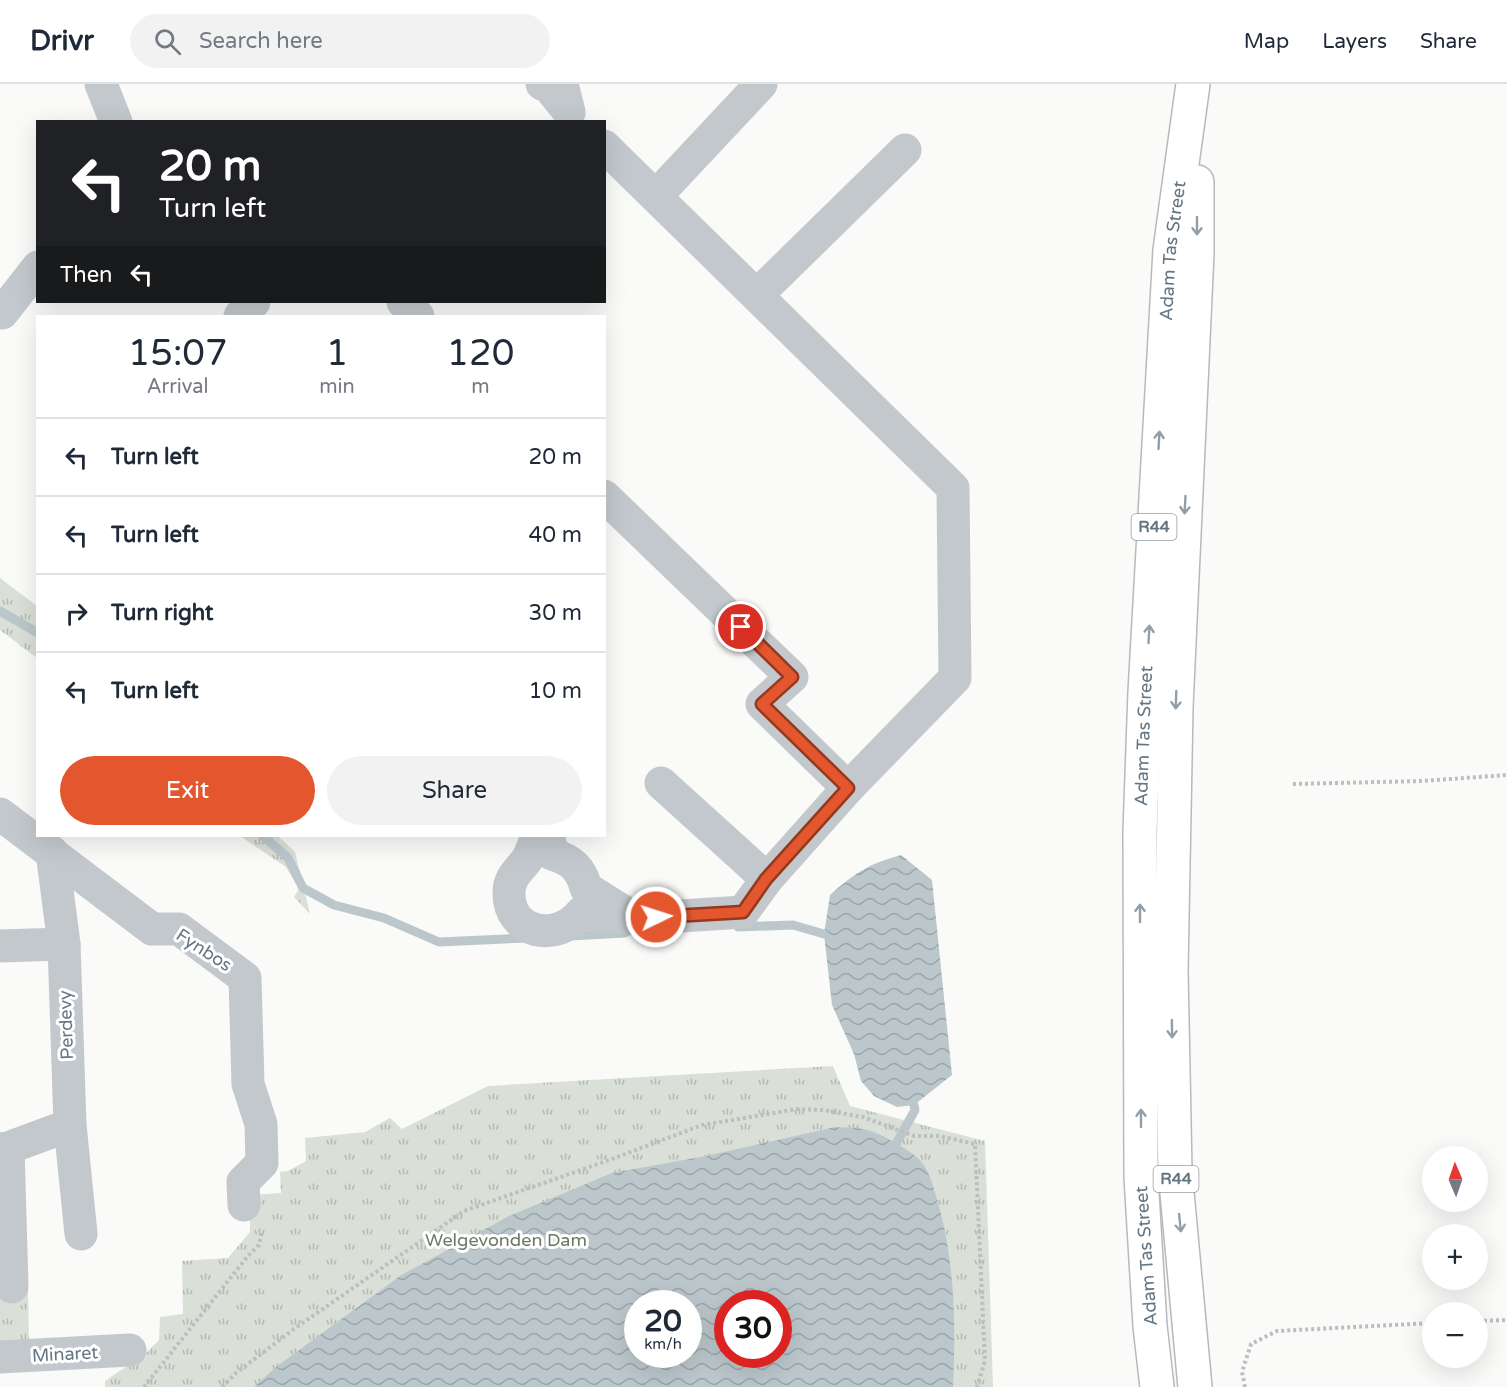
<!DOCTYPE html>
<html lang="en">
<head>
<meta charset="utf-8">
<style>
	:root { --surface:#fff; --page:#f2f2f3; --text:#1f2937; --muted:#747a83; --line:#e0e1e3; --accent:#e4572e }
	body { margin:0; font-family:"Varela Round",sans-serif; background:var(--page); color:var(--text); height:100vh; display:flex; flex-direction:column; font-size:22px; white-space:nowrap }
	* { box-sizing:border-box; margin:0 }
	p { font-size:20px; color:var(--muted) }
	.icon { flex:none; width:33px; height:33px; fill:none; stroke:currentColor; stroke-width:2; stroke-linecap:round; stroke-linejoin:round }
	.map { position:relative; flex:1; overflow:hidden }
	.side { position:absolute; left:36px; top:231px; width:570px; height:522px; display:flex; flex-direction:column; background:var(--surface); border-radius:0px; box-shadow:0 6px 24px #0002 }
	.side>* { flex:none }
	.guide { position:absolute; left:36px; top:36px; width:570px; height:183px; border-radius:0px; box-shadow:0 6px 24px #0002; background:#202124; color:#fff; overflow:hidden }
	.needle { width:39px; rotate:358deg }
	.fabs { position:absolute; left:1422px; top:1062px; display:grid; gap:12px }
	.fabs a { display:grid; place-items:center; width:66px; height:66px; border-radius:50%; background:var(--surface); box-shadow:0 6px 24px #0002; font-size:30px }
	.speed { position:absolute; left:624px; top:1206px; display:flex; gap:12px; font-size:30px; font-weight:700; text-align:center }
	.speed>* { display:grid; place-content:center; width:78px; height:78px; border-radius:50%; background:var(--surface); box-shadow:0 6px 24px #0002; line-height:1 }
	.speed small { font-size:15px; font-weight:400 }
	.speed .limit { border:9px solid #d22; background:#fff; color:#111 }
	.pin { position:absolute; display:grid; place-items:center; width:51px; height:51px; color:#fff; margin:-26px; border:3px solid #fff; border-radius:50%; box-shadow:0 2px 6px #0007 }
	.me { position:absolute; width:66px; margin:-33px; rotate:86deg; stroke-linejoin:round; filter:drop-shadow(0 0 4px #0008) }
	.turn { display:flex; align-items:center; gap:21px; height:126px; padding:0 24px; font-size:27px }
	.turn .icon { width:78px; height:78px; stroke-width:2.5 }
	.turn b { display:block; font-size:42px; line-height:51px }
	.then { display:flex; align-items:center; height:57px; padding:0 24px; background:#0003; gap:12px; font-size:22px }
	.eta { display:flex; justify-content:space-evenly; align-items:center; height:102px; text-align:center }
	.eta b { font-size:36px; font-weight:600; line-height:42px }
	.action { display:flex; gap:12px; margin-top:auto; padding:12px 24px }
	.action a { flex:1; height:69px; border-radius:36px; background:var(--accent); color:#fff; font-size:24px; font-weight:600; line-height:69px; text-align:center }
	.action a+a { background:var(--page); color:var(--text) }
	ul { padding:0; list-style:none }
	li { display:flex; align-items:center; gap:18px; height:78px; padding:0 24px; border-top:2px solid var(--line) }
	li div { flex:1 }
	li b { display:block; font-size:22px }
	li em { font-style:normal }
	header { display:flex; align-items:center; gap:36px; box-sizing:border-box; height:84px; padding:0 30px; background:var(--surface); border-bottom:2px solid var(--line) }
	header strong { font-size:28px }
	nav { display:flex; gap:33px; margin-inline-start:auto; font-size:21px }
	.search { width:420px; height:54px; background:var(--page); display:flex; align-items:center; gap:15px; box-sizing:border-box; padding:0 21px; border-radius:33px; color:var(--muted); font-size:22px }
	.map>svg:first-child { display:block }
	.park { fill:url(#park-tufts); fill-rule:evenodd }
	.water { fill:url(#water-waves); fill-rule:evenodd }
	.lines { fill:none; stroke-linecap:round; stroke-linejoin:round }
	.stream { stroke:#bbc7cb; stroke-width:9 }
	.major-casing { stroke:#b5babe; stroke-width:36 }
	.path { stroke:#bbbfc2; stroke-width:4; stroke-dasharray:3 3; stroke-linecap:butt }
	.minor { stroke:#c3c8cc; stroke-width:33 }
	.major { stroke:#fff; stroke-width:33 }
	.oneway { stroke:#939fa8 }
	.route-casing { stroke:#94391e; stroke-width:15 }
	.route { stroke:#e4572e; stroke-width:10 }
	.labels { text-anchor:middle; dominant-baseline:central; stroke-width:6; stroke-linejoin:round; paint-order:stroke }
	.shield { fill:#fff; stroke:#939fa8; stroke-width:1.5 }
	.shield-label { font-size:16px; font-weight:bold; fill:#657683 }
	.street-label { font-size:18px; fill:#657683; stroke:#fff }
	.park-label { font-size:18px; fill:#687a64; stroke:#fff }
</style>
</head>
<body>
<header>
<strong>Drivr</strong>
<div class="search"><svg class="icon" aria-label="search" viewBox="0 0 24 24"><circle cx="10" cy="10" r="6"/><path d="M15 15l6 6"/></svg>Search here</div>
<nav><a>Map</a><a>Layers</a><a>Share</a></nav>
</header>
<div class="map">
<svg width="1507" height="1303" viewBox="0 0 1507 1303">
	<defs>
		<pattern id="park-tufts" width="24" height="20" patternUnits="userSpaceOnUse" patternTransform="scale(1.5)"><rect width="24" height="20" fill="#dadfd7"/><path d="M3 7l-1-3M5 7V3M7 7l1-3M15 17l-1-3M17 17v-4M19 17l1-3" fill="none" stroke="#b4b9b4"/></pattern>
		<pattern id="water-waves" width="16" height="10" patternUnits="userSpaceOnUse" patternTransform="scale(1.5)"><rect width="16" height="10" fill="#bbc7cb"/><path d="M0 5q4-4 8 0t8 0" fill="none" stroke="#9ca6aa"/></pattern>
	</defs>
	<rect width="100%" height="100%" fill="#fafaf8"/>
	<g class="park">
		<polygon points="0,494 37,522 37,574 0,546"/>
		<polygon points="240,752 278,752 295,768 310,830 294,813 299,805 286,783"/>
		<path d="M833 982 850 1022 985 1057 993 1303H105V1297L146 1269 159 1256 160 1233 183 1230 182 1177 228 1174 250 1148V1111L281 1109 280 1088 288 1087 306 1077 305 1054 365 1048 390 1034 402 1045 488 1002ZM638 1220H688V1270H638ZM728 1220H778V1270H728Z"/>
		<polygon points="0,1203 22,1203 28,1209 29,1260 0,1261"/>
	</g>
	<g class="water">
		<path d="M901 771 932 796 952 991 914 1021 897 1023 874 1012 861 997 854 970 832 921 824 850 830 811C855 789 868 780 901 771Z"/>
		<path d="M835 1043C845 1044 858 1043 867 1046 882 1050 908 1065 919 1075 929 1086 932 1099 936 1112 955 1174 956 1239 953 1303H254L276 1283 400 1192 507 1133 612 1089 706 1072ZM638 1220H688V1270H638ZM728 1220H778V1270H728Z"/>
	</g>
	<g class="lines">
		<g class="stream">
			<polyline points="0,527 38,549"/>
			<polyline points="263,752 288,774 303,804 334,821 384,834 439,858 526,854"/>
			<polyline points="738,843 793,841 824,850"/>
			<polyline points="570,852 625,849"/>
			<polyline points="896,1060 915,1026 914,1021"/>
		</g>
		<defs>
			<g id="major">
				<path id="s1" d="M1157 1303 1150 1242 1141 1093 1140 748 1145 608 1170 166 1193 0"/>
				<polyline points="1195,1303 1175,1087 1171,886 1176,623 1197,169 1197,98"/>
			</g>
		</defs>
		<use href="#major" class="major-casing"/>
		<g class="path">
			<polyline points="1293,700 1422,697 1507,691"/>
			<polyline points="1478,1237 1507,1236"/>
			<polyline points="144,1303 247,1173 259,1161 262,1147"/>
			<polyline points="222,1303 236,1289 294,1245 464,1127 612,1075 702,1041 798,1025 823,1026 863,1033 914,1052 939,1052 975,1060 985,1277 977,1303"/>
			<polyline points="1245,1303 1242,1288 1251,1260 1277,1247 1432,1239"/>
		</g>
		<g class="minor">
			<polyline points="101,0 116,38"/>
			<polyline points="542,0 548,2 569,28 562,0"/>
			<polyline points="604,62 953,404 955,594 848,704 762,620 792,593 604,412"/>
			<polyline points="656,112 761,0"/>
			<polyline points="757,211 905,66"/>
			<polyline points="403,218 418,232"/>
			<polyline points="0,228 2,229 38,183"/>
			<polyline points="240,232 254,218"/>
			<polyline points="661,699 767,795 848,704"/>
			<polyline points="0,730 152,845 179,845 245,894 248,1000 261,1040 262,1079 243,1098 244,1121"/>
			<path d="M537 752C534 759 531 770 526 777 518 787 509 794 509 808 508 850 557 859 581 829L634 835 743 828 767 795"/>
			<path d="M549 752 552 770C571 776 581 784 586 804L629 831"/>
			<polyline points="52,768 64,860 70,1041 81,1150"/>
			<polyline points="0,862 64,860"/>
			<polyline points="8,1064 12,1203"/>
			<polyline points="0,1065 8,1064 70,1041"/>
			<polyline points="0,1273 130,1266"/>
		</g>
		<use href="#major" class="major"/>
	</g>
	<defs><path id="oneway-shaft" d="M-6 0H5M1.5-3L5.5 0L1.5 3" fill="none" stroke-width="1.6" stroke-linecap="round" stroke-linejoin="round" transform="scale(1.5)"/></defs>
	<g class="oneway">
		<use href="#oneway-shaft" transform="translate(1197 142) rotate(90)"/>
		<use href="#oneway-shaft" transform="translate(1159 356) rotate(-87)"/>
		<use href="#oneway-shaft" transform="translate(1185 421) rotate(93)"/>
		<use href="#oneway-shaft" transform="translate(1149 550) rotate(-87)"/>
		<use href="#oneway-shaft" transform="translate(1176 616) rotate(92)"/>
		<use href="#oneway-shaft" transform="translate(1140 829) rotate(-90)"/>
		<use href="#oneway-shaft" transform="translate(1172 945) rotate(89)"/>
		<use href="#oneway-shaft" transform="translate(1141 1034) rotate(-90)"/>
		<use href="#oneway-shaft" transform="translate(1180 1139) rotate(84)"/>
	</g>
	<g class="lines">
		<defs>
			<polyline id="route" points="656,833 743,828 766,795 848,704 762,620 792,593 741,543"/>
		</defs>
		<use href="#route" class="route-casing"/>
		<use href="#route" class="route"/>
	</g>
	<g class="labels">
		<g class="shield">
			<rect x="1131.5" y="430" width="45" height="26" rx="4.5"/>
			<rect x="1153.5" y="1082" width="45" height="26" rx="4.5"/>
		</g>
		<g class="shield-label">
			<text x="1154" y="443">R44</text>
			<text x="1176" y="1095">R44</text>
		</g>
		<g class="street-label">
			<text stroke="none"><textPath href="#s1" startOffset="1138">Adam Tas Street</textPath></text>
			<text stroke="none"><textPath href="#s1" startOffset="652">Adam Tas Street</textPath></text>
			<text transform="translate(204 866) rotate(33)">Fynbos</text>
			<text transform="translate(66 941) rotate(-92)">Perdevy</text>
			<text transform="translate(1146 1172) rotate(-94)">Adam Tas Street</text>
			<text transform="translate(65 1270) rotate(-3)">Minaret</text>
		</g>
		<g class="park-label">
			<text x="506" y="1156">Welgevonden Dam</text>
		</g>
	</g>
</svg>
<div class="fabs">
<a><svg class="needle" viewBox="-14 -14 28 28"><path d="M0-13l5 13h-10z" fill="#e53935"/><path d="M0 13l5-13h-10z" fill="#747a83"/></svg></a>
<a>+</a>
<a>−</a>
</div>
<div class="speed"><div>20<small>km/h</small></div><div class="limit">30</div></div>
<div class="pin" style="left:741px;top:543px;background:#d93025"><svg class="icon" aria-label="arrive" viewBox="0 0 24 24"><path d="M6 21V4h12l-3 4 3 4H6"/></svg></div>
<svg class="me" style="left:656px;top:833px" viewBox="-20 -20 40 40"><circle r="17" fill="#e4572e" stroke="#fff" stroke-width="3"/><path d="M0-11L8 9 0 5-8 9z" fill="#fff"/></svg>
<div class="guide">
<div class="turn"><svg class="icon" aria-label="left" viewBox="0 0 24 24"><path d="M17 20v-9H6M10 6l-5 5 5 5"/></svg><div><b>20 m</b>Turn left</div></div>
<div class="then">Then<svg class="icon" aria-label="left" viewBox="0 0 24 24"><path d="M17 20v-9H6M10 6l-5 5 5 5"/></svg></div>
</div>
<section class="side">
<div class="eta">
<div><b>15:07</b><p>Arrival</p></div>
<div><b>1</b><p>min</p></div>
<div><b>120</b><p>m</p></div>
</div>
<ul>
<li><svg class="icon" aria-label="left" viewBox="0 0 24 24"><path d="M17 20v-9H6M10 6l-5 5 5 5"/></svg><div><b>Turn left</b></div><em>20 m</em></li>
<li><svg class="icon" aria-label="left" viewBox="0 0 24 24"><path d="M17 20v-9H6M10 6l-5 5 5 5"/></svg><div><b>Turn left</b></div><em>40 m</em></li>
<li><svg class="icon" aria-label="right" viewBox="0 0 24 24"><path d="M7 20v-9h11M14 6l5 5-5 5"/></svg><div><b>Turn right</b></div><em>30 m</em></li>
<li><svg class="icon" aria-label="left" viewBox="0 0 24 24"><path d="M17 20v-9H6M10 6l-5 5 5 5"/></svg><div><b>Turn left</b></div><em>10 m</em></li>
</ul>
<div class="action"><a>Exit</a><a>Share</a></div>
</section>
</div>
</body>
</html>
